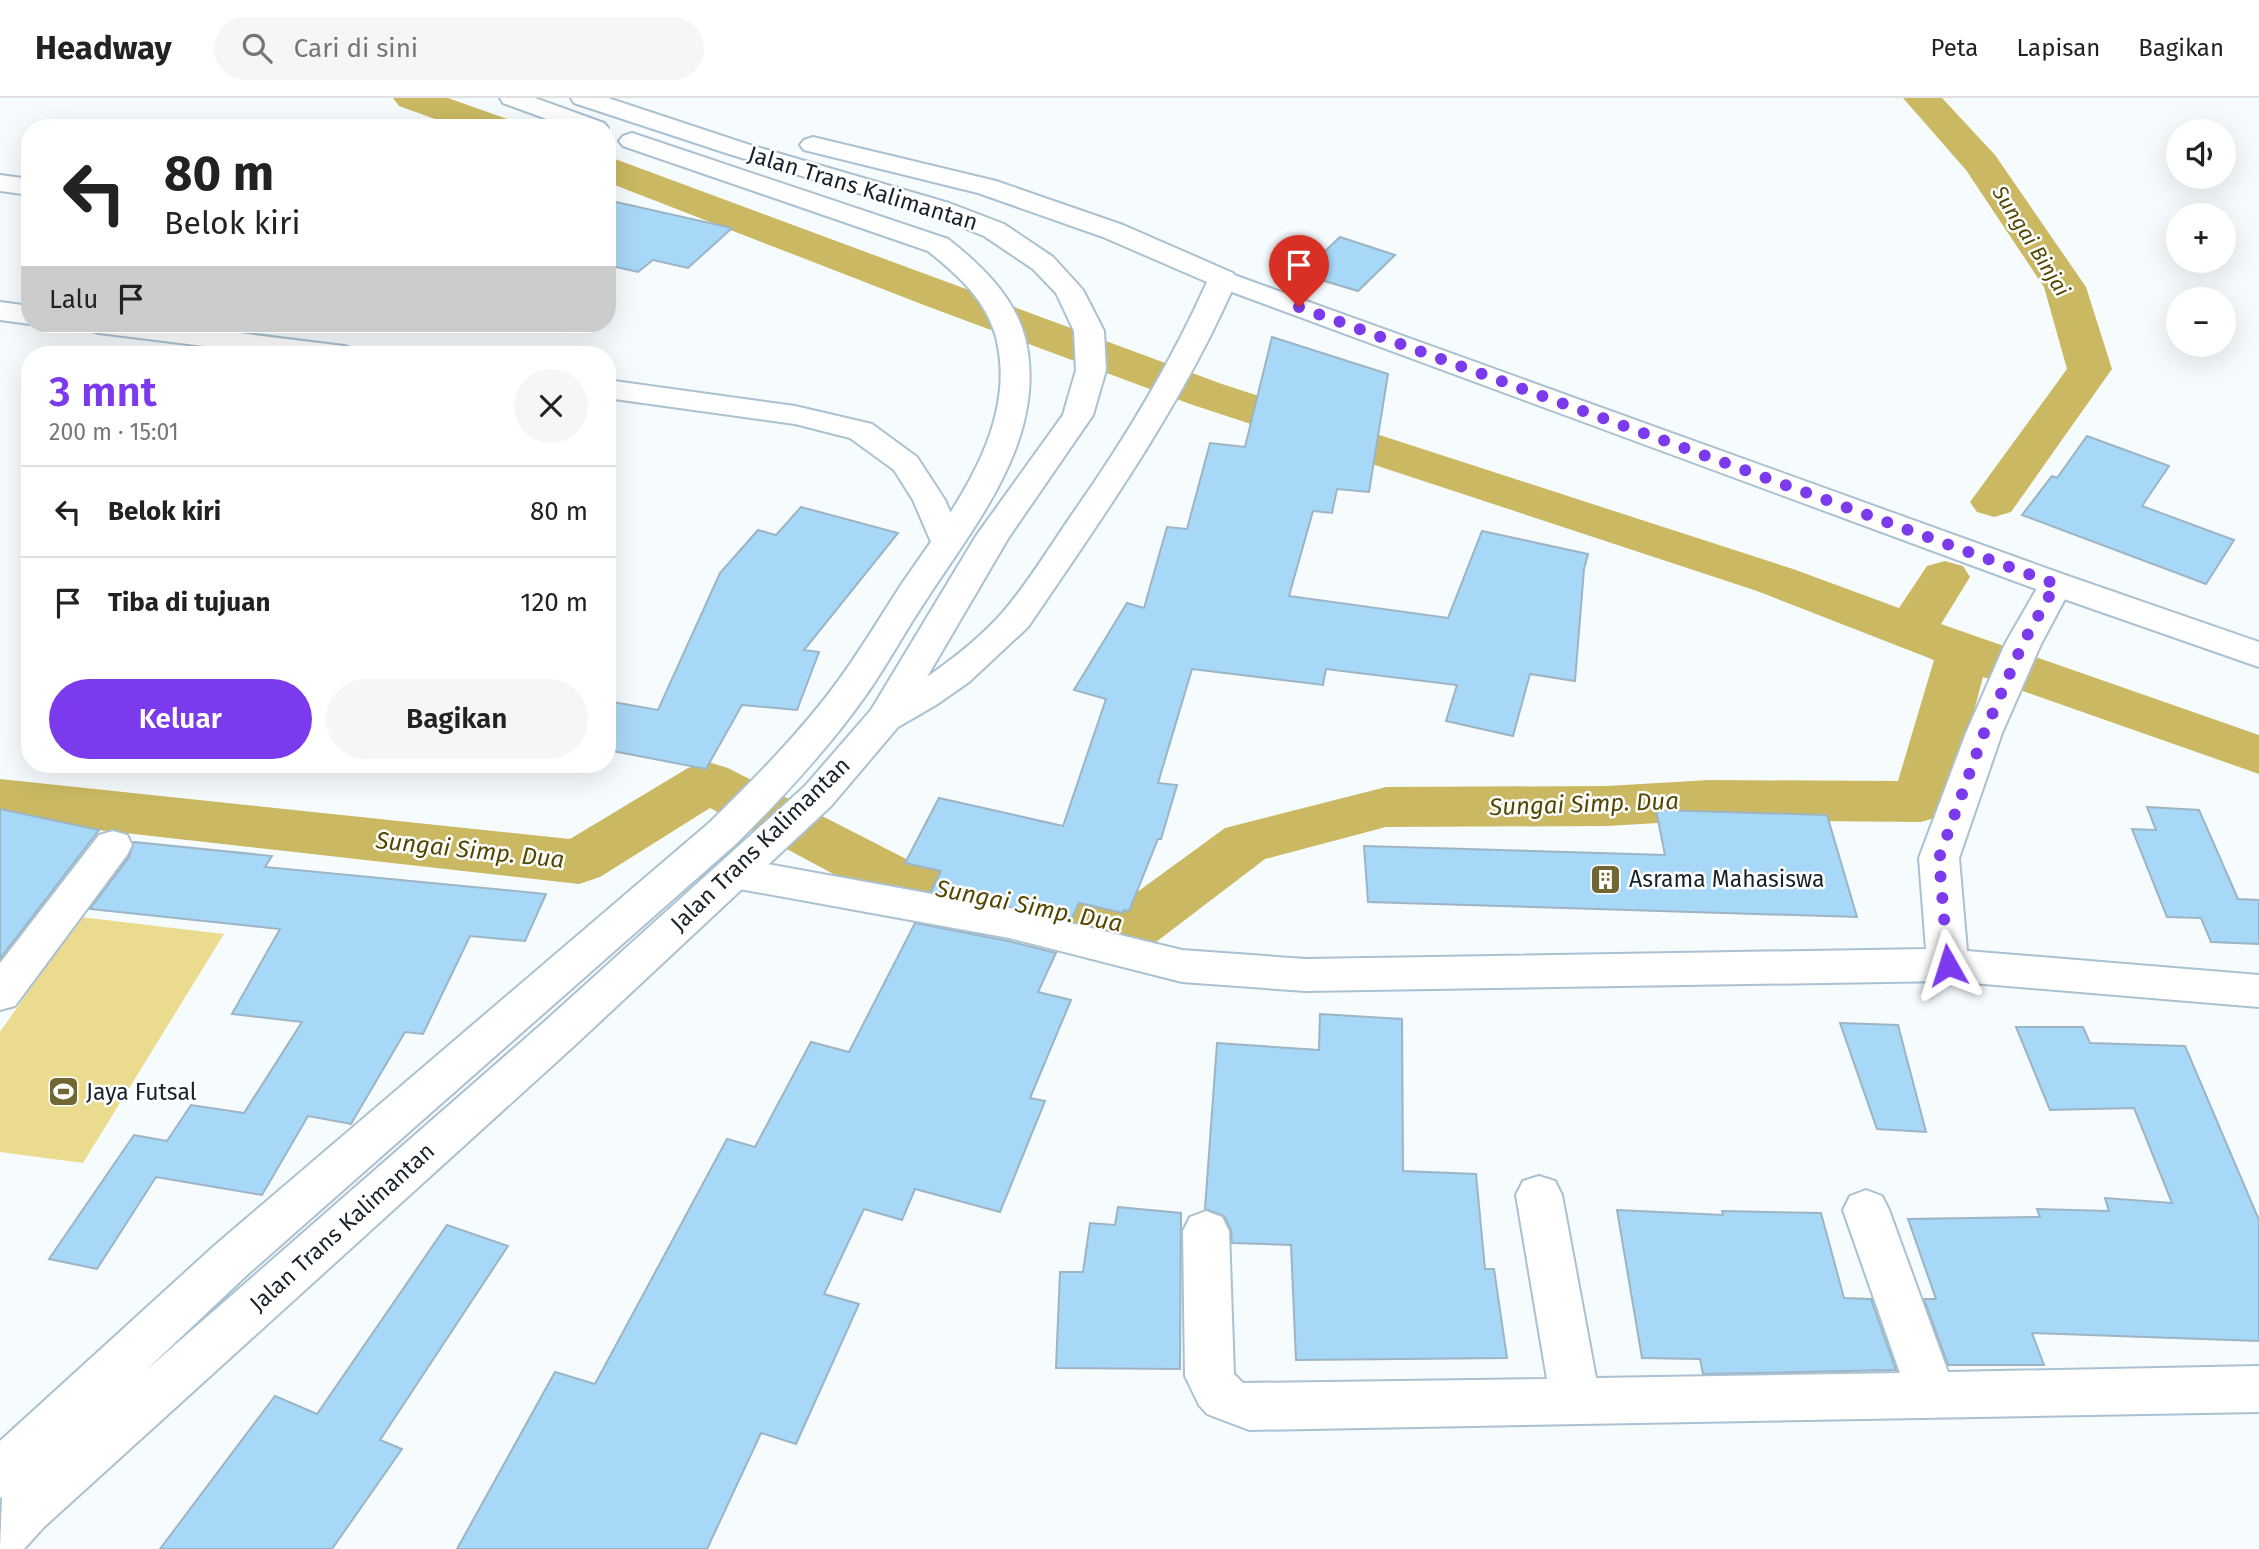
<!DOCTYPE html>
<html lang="id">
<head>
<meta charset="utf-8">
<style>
	:root { --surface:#fff; --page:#f6f6f6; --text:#222; --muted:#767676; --line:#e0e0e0; --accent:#7c3aed }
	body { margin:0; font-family:"Fira Sans",sans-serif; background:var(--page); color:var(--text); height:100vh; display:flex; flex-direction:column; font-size:26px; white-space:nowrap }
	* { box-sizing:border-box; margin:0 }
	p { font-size:23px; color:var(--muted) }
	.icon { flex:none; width:38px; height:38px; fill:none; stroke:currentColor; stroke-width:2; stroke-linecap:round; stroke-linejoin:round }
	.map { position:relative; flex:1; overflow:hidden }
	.side { position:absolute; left:21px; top:248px; width:595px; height:427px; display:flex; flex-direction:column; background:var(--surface); border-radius:28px; box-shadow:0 7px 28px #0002 }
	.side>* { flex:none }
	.top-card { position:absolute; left:21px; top:21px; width:595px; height:214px; border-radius:28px; box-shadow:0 7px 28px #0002; background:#fff; color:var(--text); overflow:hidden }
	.controls { position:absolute; left:2166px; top:21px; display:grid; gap:14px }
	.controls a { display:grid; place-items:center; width:70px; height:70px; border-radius:50%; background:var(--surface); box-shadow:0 7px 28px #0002; font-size:35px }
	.pin { position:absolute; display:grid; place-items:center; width:60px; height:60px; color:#fff; margin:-72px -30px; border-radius:50% 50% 50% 0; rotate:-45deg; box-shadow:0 0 7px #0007 }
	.pin .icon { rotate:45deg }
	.me { position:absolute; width:77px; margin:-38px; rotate:354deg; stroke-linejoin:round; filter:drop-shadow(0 0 5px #0008) }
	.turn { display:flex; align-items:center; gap:24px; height:147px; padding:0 28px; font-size:32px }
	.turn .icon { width:91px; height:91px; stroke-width:2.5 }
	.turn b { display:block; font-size:49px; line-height:60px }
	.then { display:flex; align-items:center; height:66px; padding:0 28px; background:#0003; gap:14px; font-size:26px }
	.round { display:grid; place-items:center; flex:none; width:74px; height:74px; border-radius:37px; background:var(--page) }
	.head { display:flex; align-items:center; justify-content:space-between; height:119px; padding:0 28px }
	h1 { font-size:42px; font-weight:600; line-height:52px; color:var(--accent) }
	.primary-button { display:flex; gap:14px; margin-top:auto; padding:14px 28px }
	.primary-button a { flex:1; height:80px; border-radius:42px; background:var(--accent); color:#fff; font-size:28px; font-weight:600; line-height:80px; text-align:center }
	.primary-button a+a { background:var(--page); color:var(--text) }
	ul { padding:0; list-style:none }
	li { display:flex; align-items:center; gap:21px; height:91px; padding:0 28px; border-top:2px solid var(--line) }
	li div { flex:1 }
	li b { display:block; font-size:26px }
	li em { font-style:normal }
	header { display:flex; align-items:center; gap:42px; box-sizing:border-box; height:98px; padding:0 35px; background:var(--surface); border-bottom:2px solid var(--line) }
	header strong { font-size:33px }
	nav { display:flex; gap:38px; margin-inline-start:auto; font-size:24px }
	.search { width:490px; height:63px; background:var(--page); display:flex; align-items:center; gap:18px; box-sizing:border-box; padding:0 24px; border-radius:38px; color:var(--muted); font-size:26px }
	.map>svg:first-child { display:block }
	.green { fill:#eadb8e }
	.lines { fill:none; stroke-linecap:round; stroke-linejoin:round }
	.canal { fill:#cab962; fill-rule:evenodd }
	.building { fill:#a8d8f7; stroke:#9cb4c4; stroke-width:2 }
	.street-casing { stroke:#a9c1d1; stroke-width:4 }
	.primary-casing { stroke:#a9c1d1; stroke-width:4 }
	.highway-casing { stroke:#a9c1d1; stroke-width:4 }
	.street { fill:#fff; fill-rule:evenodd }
	.primary { fill:#fff; fill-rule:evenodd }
	.highway { fill:#fff; fill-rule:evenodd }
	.route { stroke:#7c3aed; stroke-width:12; stroke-dasharray:0 21.6 }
	.labels { text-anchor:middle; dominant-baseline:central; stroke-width:5; stroke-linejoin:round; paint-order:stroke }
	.far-water-label { font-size:21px; font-style:italic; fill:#534700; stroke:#fff }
	.street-label { font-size:23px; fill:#192229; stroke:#fff }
	.poi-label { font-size:23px; fill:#192229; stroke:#fff; text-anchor:start }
	.water-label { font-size:24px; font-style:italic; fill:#534700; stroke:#fff }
</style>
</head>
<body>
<header>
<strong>Headway</strong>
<div class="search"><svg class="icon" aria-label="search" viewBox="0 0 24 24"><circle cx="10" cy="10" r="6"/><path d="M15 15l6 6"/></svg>Cari di sini</div>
<nav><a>Peta</a><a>Lapisan</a><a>Bagikan</a></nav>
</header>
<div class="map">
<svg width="2259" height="1451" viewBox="0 0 2259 1451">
	<rect width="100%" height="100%" fill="#f6fbfe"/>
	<polygon class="green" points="80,819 224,836 83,1065 0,1054 0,934"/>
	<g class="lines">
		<g class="canal">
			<polygon points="393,0 448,0 510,22 516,30 460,30 399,8"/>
			<polygon points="1903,0 1942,0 1995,57 2086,189 2112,271 2011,414 1994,419 1977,414 1970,404 2067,271 2044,189 1966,72"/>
			<polygon points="607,58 1222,286 1793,471 1899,510 1927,468 1945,463 1963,468 1970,479 1941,526 2259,637 2259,676 1983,579 1950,704 1941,718 1921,724 1709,722 1607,728 1386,729 1265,761 1156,844 1135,851 901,807 880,801 710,710 600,779 579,786 0,721 0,681 570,741 688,670 708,664 728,670 914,765 1125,803 1225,730 1386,689 1607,688 1709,682 1898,683 1934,562 1757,493 1190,306 929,209 607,84"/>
		</g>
	</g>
	<g class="building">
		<polygon points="607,102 732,130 688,170 653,162 638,174 607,167"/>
		<polygon points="1340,139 1395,157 1358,193 1301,176"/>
		<polygon points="1272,239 1388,276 1369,394 1337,391 1332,415 1313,413 1289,498 1448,520 1482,433 1588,456 1584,471 1575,583 1530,576 1513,638 1446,623 1457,587 1326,571 1323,587 1192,571 1158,685 1177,687 1161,741 1158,741 1129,813 1124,812 1123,815 1079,805 1071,822 931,793 941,773 905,765 939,700 1063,728 1106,601 1074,592 1127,505 1144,510 1167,429 1187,431 1210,345 1245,349"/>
		<polygon points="2087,338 2169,368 2142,408 2234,442 2206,486 2022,417 2052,378 2057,380"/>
		<polygon points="801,409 898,435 804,552 819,554 797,612 742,607 706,671 607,652 607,603 658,612 720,475 758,432 776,437"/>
		<polygon points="2147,709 2199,712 2238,801 2259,802 2259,846 2211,844 2201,820 2167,819 2132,731 2156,732"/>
		<polygon points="0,711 99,732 0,861"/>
		<polygon points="1656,712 1827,717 1857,819 1368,804 1364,748 1665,757"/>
		<polygon points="134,744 272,758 265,769 546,796 525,843 470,838 423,936 405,934 351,1026 308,1018 262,1097 156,1079 97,1171 49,1161 134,1037 167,1043 191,1007 244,1015 302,924 232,916 280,831 90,811 129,759"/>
		<polygon points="915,825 1008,843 1056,855 1038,894 1071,902 1030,1000 1045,1003 1000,1114 915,1091 902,1122 864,1111 824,1196 859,1206 796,1346 761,1335 707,1451 457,1451 555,1274 595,1286 727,1041 755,1049 811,944 849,954"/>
		<polygon points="1320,916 1402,921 1403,1073 1476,1076 1485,1171 1494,1171 1507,1260 1296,1262 1291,1147 1232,1145 1231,1132 1224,1118 1205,1111 1217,945 1319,952"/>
		<polygon points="1840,925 1898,927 1926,1034 1877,1031"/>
		<polygon points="2016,929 2083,929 2090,945 2185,948 2259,1122 2259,1243 2032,1235 2044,1267 1948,1267 1924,1201 1936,1201 1908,1121 2040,1119 2037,1111 2109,1113 2105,1100 2172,1105 2134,1010 2050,1012"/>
		<polygon points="1118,1109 1181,1115 1180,1271 1056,1270 1060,1174 1083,1174 1090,1125 1115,1127"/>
		<polygon points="1617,1112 1723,1117 1722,1113 1821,1115 1844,1200 1871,1201 1896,1272 1703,1276 1700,1261 1642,1260"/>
		<polygon points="447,1127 508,1148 380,1342 402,1351 332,1451 160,1451 275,1298 317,1316"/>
	</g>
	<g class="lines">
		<defs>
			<g id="street">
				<polygon points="0,77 30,81 30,97 0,93"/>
				<polygon points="0,204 30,208 30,226 0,222"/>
				<polygon points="85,226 166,226 344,248 354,251 359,257 276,257 99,235 89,232"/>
				<polygon points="607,282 795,308 872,326 917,359 945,402 963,444 958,451 946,454 934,451 913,402 894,372 850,340 795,326 607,300"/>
				<polygon points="2056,475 2068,478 2073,486 2041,546 2002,635 1959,760 1967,853 2259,877 2259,909 1948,883 1305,893 1182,884 1009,840 734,790 720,785 714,775 720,765 734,760 1009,810 1182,852 1305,861 1926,851 1919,760 1966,635 2005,546 2044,478"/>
				<polygon points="113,733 127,737 132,747 127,757 15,908 0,912 0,865 99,737"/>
				<polygon points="1539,1078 1555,1083 1562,1097 1596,1280 1900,1275 1843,1112 1850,1098 1866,1092 1882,1098 1889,1112 1948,1274 2259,1268 2259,1314 1249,1332 1207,1316 1199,1307 1185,1278 1183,1133 1190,1119 1206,1113 1222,1119 1229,1133 1234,1276 1243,1285 1547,1281 1516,1097 1523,1083"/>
			</g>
			<polygon id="primary" points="1223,173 2068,478 2259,544 2259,569 2044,494 1213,187 1209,181 1213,175"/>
			<g id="highway">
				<polygon points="500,0 535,0 604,25 608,30 571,30 503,5"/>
				<path d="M571 0H608L747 46 949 105 1004 126 1053 159 1083 192 1104 233 1106 272 1093 317 1009 439 927 579C954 560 981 539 1003 514 1028 485 1049 450 1071 418 1123 344 1170 267 1207 184L1103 139 978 95 804 52 800 47 804 42 813 39 996 83 1123 127 1233 175 1237 181C1183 306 1105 416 1028 529L969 584 936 607 898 629 831 708 574 948 44 1429 24 1451H0L2 1399 0 1400V1343L214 1148 709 725C755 680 800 635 838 583 860 553 879 521 899 490 947 419 1020 332 996 239 986 202 957 176 928 153L623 48 619 43 623 38 632 35 641 38 948 141C985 170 1022 206 1028 255 1041 347 975 427 928 499 906 531 888 566 866 597 828 651 783 699 737 745L248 1176 144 1274 544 924 805 688 871 612 976 438 1063 317 1076 272 1074 233 1056 195 1033 171 984 138 931 117 729 56 574 5Z"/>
			</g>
		</defs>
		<use href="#street" class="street-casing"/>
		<use href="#primary" class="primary-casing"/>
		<use href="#highway" class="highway-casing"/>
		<use href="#street" class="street"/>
		<use href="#primary" class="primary"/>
		<use href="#highway" class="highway"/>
	</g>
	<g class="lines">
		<polyline class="route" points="1299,209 2056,486 2023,545 1984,635 1939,760 1948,867"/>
	</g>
	<defs>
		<symbol id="building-square" viewBox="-11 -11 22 22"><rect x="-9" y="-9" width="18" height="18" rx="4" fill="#716733" stroke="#fff"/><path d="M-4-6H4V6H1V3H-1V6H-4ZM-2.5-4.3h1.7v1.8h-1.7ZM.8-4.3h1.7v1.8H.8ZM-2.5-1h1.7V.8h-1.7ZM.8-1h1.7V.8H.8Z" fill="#fff"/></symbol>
		<symbol id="stadium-square" viewBox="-11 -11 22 22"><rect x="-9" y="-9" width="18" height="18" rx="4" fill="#716733" stroke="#fff"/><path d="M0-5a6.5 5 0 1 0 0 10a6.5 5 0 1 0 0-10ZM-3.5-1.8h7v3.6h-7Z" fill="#fff"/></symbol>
	</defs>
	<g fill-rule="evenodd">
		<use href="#building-square" x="1588" y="764" width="35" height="35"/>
		<use href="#stadium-square" x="46" y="976" width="35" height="35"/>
	</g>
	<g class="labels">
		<g class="far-water-label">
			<text transform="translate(2031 143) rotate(58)">Sungai Binjai</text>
		</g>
		<g class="street-label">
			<text transform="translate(863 90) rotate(17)">Jalan Trans Kalimantan</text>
			<text transform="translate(760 746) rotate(-44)">Jalan Trans Kalimantan</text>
			<text transform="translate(342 1129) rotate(-42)">Jalan Trans Kalimantan</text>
		</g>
		<g class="poi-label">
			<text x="1629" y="781">Asrama Mahasiswa</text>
			<text x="86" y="994">Jaya Futsal</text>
		</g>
		<g class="water-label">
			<text transform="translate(1584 706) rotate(-2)">Sungai Simp. Dua</text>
			<text transform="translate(470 752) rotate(6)">Sungai Simp. Dua</text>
			<text transform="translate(1029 808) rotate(11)">Sungai Simp. Dua</text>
		</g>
	</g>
</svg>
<div class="controls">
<a><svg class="icon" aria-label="sound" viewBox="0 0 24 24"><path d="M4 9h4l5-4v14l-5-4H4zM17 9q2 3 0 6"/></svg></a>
<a>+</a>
<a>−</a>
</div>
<div class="pin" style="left:1299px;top:209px;background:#d93025"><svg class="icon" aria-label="arrive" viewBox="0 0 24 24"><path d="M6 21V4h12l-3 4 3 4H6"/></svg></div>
<svg class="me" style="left:1948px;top:867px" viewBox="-20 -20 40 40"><path d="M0-17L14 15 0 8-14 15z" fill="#7c3aed" stroke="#fff" stroke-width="4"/></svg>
<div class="top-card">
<div class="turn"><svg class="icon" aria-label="left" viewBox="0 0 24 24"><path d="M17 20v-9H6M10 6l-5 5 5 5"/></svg><div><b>80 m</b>Belok kiri</div></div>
<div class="then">Lalu<svg class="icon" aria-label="arrive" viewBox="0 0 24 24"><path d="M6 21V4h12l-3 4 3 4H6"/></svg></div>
</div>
<section class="side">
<div class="head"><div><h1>3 mnt</h1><p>200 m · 15:01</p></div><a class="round"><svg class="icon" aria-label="close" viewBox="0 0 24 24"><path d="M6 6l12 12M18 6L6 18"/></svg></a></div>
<ul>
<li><svg class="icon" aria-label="left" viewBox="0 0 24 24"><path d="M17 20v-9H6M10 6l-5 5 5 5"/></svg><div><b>Belok kiri</b></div><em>80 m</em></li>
<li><svg class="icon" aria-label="arrive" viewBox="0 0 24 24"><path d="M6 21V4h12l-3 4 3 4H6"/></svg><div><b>Tiba di tujuan</b></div><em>120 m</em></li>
</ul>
<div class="primary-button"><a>Keluar</a><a>Bagikan</a></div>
</section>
</div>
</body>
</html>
